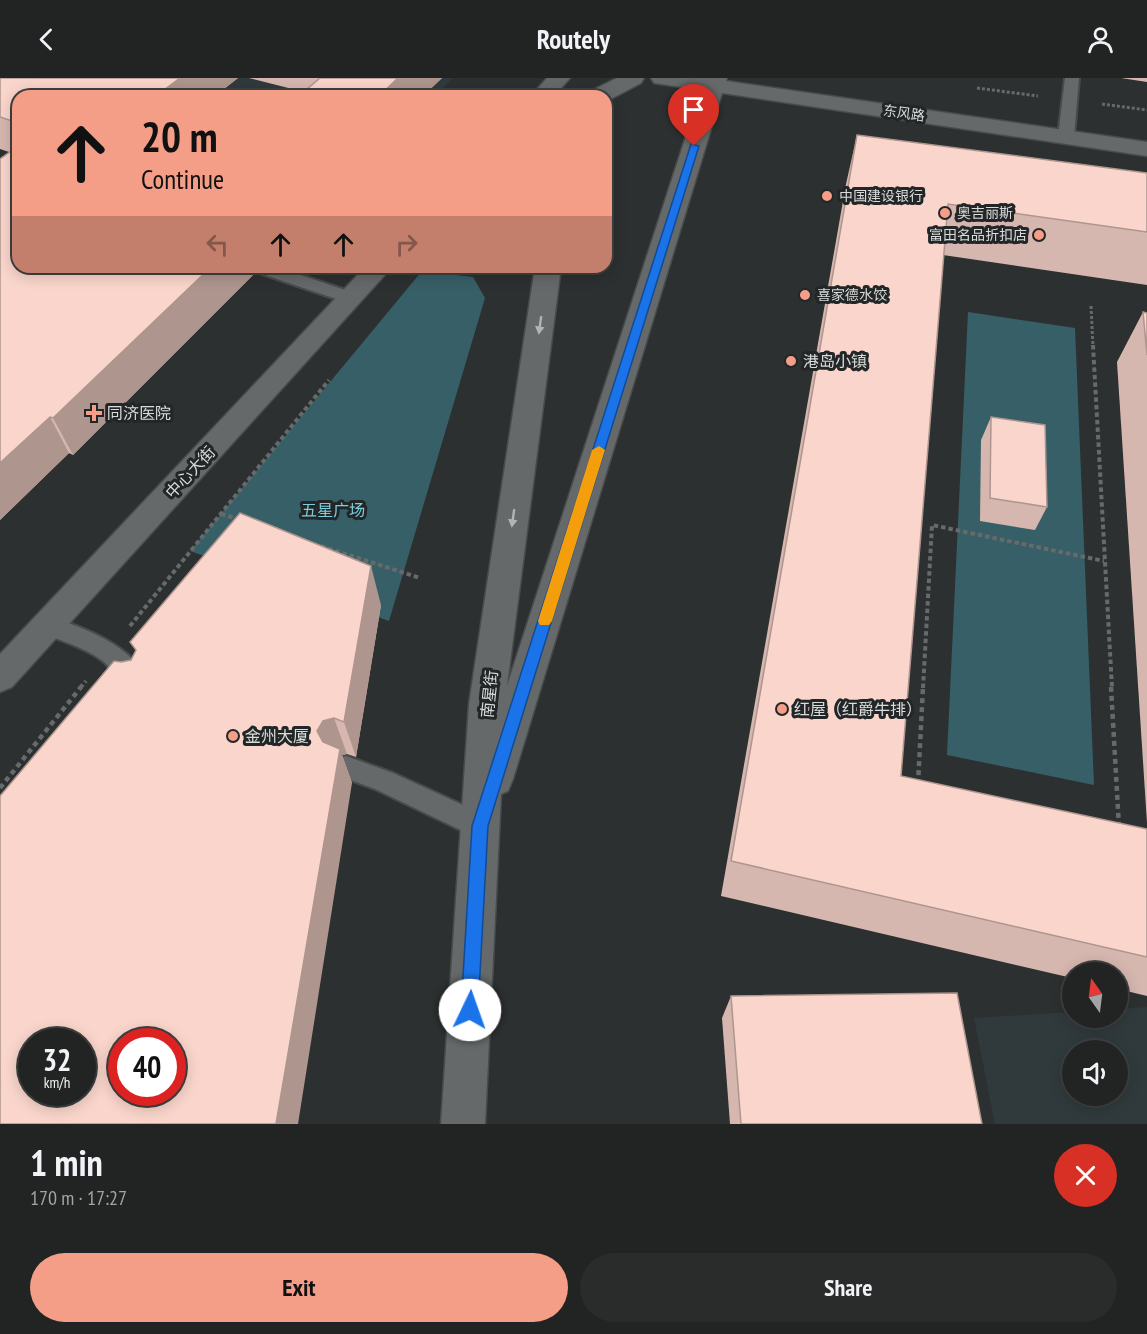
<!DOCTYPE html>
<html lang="en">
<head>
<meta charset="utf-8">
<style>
	:root { --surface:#222424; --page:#2a2c2c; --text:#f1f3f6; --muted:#a2a4a6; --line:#3f4141; --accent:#f49e87 }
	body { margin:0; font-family:"PT Sans Narrow","Noto Sans SC",sans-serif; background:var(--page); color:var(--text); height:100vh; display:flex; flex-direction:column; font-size:22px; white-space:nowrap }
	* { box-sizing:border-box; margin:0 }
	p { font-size:20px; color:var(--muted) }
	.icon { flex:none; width:33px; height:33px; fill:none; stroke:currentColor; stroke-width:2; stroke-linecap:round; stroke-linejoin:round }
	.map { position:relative; height:1046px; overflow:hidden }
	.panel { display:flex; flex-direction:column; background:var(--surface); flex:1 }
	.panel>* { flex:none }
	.top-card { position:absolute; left:12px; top:12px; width:600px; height:183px; border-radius:18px; box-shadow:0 3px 15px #0003,0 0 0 2px var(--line); background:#f49e87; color:#111; overflow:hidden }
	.needle { width:39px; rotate:346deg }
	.controls { position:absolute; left:1062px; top:884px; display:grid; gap:12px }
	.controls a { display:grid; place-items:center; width:66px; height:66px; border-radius:50%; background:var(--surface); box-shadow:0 3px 15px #0003,0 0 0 2px var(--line); font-size:30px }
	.speed { position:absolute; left:18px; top:950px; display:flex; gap:12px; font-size:30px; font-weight:700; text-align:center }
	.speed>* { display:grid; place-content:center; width:78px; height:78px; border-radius:50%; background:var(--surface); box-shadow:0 3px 15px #0003,0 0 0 2px var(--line); line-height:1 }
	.speed small { font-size:15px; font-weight:400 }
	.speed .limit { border:9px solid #d22; background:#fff; color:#111 }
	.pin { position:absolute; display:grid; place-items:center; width:51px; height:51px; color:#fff; margin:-62px -26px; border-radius:50% 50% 50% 0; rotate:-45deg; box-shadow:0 0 6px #0007 }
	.pin .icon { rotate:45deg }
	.me { position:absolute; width:66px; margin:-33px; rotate:3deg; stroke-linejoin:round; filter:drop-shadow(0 0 4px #0008) }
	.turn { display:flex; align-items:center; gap:21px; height:126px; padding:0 30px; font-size:27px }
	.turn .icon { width:78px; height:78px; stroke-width:2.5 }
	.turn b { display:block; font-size:42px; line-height:51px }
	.lanes { display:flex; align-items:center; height:57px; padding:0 30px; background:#0003; justify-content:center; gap:30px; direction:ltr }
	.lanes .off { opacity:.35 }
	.round { display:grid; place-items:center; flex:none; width:63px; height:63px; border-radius:32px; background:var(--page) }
	.summary { display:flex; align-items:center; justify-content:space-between; height:102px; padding:0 30px }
	h1 { font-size:36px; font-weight:600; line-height:45px }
	.button { display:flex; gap:12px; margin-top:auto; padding:12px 30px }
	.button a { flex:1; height:69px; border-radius:36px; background:var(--accent); color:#111; font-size:24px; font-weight:600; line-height:69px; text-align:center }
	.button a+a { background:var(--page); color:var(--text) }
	header { display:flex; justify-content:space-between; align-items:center; height:78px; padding:0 30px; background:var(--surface); font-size:27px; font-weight:600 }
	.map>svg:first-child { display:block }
	.built { fill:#303a3c; fill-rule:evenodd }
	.green { fill:#375f67 }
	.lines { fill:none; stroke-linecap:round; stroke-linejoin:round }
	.service-casing { stroke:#484b4b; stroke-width:4 }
	.tertiary-casing { stroke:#484b4b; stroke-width:3 }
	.path-far2 { stroke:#676a6a; stroke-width:3; stroke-dasharray:3 2; stroke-linecap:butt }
	.path-far1 { stroke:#676a6a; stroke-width:4; stroke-dasharray:4.5 3; stroke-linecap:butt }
	.path { stroke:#676a6a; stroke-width:4.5; stroke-dasharray:5 4; stroke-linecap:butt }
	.service { fill:#656969; fill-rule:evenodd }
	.tertiary { fill:#656969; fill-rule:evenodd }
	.wall { fill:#d6b7af }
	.shaded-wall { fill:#ae958e }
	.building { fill:#f9d5cb; stroke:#ae958e; stroke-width:1.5; fill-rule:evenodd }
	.oneway { fill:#b1b4b4 }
	.route { fill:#1a73e8; stroke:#114b97; stroke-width:1.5 }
	.slow { fill:#f59e0b }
	.poi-dot { fill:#f49e87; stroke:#232627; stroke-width:2 }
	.labels { text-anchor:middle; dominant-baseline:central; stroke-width:6; stroke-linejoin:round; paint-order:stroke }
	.far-street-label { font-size:14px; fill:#dadcdc; stroke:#232627 }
	.far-poi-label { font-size:14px; fill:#dadcdc; stroke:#232627; text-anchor:start }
	.poi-label { font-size:16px; fill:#dadcdc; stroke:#232627; text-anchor:start }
	.street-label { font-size:16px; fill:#dadcdc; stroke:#232627 }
	.park-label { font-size:16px; fill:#7bcddc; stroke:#232627 }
</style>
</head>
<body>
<header><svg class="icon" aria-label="back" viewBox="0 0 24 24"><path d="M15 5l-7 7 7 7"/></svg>Routely<svg class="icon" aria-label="person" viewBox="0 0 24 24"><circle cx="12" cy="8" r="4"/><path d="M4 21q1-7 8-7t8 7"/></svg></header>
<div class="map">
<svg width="1147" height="1046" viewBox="0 0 1147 1046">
	<rect width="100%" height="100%" fill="#2d3030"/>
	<g class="built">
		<polygon points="145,0 453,0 435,18 120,18"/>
		<path d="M1147 929V1046H995L974 940 1072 934V939H1118V931ZM1072 972H1118V1017H1072Z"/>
	</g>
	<g class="green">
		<polygon points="422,193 473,199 485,220 389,543 190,473"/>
		<polygon points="968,234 1075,250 1094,707 947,677"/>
	</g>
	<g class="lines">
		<defs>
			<g id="service">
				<polygon points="1065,0 1079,0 1074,59 1066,64 1058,59"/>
				<polygon points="250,189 277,189 357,216 360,220 357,224 345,224 253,193"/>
				<path d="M48 538C85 550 132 567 150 605L146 612C124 620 116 591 100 581 83 569 59 562 40 554L37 547 40 540Z"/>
				<polygon points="346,678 393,695 489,739 493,748 489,757 480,760 471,757 375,711 337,697 333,689 337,681"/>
			</g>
			<g id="tertiary">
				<polygon points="547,0 570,0 554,18 531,18"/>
				<polygon points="617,0 644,0 641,5 607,23 606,18 588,18 591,13"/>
				<polygon points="651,0 727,0 726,3 1147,64 1147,78 722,15 513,701 508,713 501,716 485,1046 441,1046 469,626 535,189 561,189 507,608 701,12 654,5"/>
				<polygon points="365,189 392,189 12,609 0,614 0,576"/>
			</g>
		</defs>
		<use href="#service" class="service-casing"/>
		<use href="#tertiary" class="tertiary-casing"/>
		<g class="path-far2">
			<polyline points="977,10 1038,18"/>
			<polyline points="1102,26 1147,32"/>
			<polyline points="1091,228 1093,269"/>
		</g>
		<g class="path-far1">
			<polyline points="1093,267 1112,610"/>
			<polyline points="221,436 239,441"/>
			<polyline points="321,468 420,500"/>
			<polyline points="130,548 329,302"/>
			<polyline points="80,610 86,603"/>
			<polyline points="923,610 932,447 1104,483"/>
		</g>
		<g class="path">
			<polyline points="1111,609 1119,749"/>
			<polyline points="918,706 923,609"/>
			<polyline points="0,710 81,609"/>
		</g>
		<use href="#service" class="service"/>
		<use href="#tertiary" class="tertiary"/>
	</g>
	<g class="wall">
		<polygon points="0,0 238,0 215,18 18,18 18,189 250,189 253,197 73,377 69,375 0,442 0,81 9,74 0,71"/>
		<polygon points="249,0 442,0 423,18 304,14"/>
		<polygon points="1121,0 1147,0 1147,4"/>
		<polygon points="857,57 1147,95 1147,207 943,177 901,698 1147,751 1147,918 1118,911 1118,894 1072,894 1072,900 721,818 846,106"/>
		<polygon points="1143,234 1147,235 1147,745 1117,284"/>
		<polygon points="991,339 1047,429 1035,452 980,443 981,362"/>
		<polygon points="381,527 356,679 347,676 342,677 352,705 121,584"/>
		<polygon points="731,918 982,1046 730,1046 722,940"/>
	</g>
	<g class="shaded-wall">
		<polygon points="180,0 238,0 215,18 156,18"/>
		<polygon points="398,0 442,0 423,18 379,18"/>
		<polygon points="211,189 250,189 253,197 73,377 53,340"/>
		<polygon points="50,339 69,375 0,442 0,385"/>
		<polygon points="371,488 381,527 356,679 344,644"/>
		<polygon points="334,640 347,676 342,677 352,705 298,1046 276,1046 331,688 317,653 323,643"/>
	</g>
	<g class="building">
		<polygon points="0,0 180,0 156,18 18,18 18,45 0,39"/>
		<polygon points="320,0 398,0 379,18 299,18"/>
		<polygon points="857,57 1147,95 1147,154 948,126 901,698 1147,751 1147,879 731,783"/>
		<polygon points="18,68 18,189 211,189 53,340 50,339 0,385 0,81"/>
		<polygon points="1143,234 1147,235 1147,277"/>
		<polygon points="991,339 1045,347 1047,429 990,420"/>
		<path d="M240 435 371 488 344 644 334 640 323 643 317 653 323 664 340 671 276 1046H0V718L114 583 121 584 131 582 136 572 130 564ZM32 963H82V1014H32ZM122 963H172V1014H122Z"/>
		<polygon points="957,915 982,1046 741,1046 731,918"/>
	</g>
	<defs><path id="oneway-solid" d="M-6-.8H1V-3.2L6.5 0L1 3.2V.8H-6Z" transform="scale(1.5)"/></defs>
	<g class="oneway">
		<use href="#oneway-solid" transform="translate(540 247) rotate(98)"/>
		<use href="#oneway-solid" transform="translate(513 440) rotate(98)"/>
	</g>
	<polygon class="route" points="691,66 699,68 488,748 478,932 476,938 470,940 464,938 461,932 472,748"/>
	<polygon class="slow" points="599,368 605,372 552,543 549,547 540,547 538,543 592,372"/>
	<g class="poi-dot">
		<circle cx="827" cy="118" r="6"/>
		<circle cx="945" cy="135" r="6"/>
		<circle cx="1039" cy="157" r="6"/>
		<circle cx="805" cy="217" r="6"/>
		<circle cx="791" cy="283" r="6"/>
		<path d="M91 326h6v6h6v6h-6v6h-6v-6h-6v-6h6z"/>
		<circle cx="782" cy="631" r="6"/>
		<circle cx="233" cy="658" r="6"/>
	</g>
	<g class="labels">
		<g class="far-street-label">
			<text transform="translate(904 35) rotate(8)">东风路</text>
		</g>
		<g class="far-poi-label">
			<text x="839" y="118">中国建设银行</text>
			<text x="957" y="135">奥吉丽斯</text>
			<text x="1027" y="157" text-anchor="end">富田名品折扣店</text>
			<text x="817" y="217">喜家德水饺</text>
		</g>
		<g class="poi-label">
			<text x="803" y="283">港岛小镇</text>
			<text x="107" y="335">同济医院</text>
			<text x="794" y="631">红屋（红爵牛排）</text>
			<text x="245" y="658">金州大厦</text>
		</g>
		<g class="street-label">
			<text transform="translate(190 394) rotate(-47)">中心大街</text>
			<text transform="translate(489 616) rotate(-84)">南星街</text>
		</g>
		<g class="park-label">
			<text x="333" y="432">五星广场</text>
		</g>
	</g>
</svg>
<div class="controls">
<a><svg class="needle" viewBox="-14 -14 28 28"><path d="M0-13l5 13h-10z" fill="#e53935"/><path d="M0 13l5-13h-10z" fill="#a2a4a6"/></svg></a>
<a><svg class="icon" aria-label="sound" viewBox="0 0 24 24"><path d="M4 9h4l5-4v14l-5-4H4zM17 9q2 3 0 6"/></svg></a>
</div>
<div class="speed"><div>32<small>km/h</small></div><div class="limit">40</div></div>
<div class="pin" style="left:694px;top:68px;background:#d93025"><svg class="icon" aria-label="arrive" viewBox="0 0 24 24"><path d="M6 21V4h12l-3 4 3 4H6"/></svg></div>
<svg class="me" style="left:470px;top:932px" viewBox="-20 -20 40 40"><circle r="19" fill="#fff"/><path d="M0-13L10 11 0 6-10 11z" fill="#1a73e8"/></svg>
<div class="top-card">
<div class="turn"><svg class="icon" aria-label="ahead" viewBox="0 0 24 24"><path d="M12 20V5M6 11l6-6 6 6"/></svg><div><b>20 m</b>Continue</div></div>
<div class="lanes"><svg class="icon off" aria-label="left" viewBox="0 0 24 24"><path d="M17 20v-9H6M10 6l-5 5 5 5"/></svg><svg class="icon" aria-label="ahead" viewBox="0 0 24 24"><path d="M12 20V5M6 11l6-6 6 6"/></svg><svg class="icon" aria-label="ahead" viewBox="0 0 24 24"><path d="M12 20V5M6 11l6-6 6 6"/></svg><svg class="icon off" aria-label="right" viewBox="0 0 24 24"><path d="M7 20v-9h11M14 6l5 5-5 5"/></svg></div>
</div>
</div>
<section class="panel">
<div class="summary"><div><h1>1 min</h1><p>170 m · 17:27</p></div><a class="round" style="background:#d93025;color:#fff"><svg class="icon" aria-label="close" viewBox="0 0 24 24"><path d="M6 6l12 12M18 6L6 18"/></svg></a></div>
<div class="button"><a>Exit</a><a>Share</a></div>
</section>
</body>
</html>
